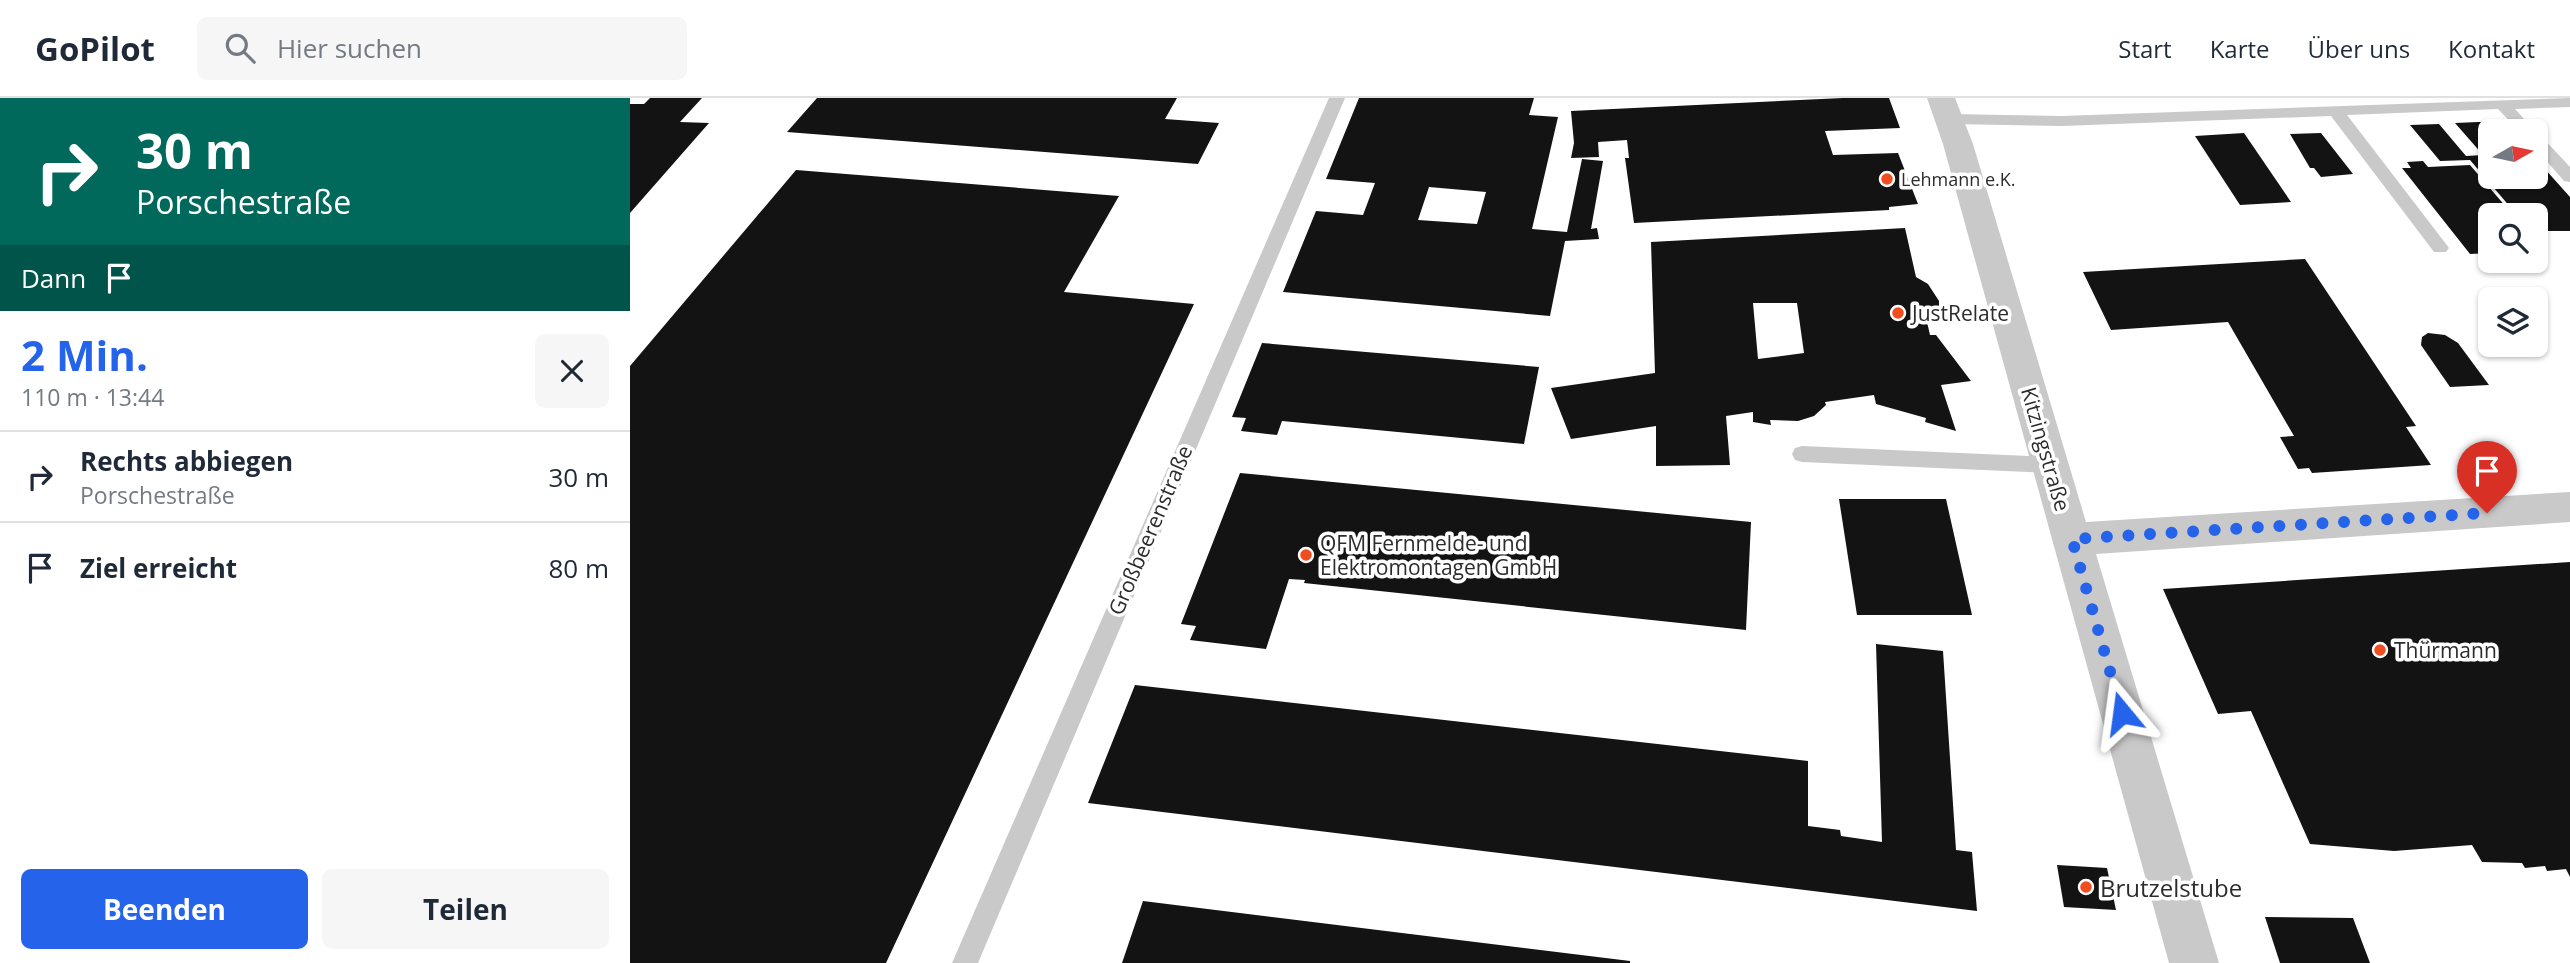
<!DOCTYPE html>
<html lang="de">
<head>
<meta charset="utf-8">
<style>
	:root { --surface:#fff; --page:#f6f6f7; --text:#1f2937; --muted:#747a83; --line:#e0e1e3; --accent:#2563eb }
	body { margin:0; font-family:"Open Sans",sans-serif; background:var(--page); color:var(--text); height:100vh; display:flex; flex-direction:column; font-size:26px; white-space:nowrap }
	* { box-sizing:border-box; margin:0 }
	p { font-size:23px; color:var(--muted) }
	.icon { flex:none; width:38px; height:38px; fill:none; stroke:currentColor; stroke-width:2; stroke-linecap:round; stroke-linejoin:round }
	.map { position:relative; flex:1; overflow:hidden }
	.drawer { display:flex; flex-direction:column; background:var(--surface); width:630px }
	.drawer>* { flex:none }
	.banner { background:#00695c; color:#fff; overflow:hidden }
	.needle { width:46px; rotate:81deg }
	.controls { position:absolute; left:1848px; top:21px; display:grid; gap:14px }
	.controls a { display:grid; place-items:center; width:70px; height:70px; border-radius:10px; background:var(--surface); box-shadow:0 2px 5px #0004; font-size:35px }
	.pin { position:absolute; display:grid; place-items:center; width:60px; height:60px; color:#fff; margin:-72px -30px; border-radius:50% 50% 50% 0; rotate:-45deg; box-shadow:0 0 7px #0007 }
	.pin .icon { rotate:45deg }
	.me { position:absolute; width:77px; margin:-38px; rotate:344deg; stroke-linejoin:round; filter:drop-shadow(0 0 5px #0008) }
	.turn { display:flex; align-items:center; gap:24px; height:147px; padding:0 21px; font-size:32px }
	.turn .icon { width:91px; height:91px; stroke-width:2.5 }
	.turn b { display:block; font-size:49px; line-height:60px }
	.then { display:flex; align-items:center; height:66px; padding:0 21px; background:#0003; gap:14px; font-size:26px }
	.round { display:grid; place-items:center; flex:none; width:74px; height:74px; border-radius:10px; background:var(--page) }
	.head { display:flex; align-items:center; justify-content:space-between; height:119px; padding:0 21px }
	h1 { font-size:42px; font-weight:700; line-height:52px; color:var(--accent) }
	.button { display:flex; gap:14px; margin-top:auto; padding:14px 21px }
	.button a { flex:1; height:80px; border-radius:10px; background:var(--accent); color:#fff; font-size:28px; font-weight:700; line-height:80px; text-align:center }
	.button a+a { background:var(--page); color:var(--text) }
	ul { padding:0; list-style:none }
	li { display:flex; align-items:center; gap:21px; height:91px; padding:0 21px; border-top:2px solid var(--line) }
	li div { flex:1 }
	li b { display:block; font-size:26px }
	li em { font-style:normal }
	header { display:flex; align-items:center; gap:42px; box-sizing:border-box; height:98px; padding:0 35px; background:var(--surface); border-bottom:2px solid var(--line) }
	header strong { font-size:33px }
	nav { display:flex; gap:38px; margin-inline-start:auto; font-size:24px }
	.search { width:490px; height:63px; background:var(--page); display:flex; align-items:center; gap:18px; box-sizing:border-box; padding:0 24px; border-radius:10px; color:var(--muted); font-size:26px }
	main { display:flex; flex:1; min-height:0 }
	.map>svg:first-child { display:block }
	.building { fill:#131313; fill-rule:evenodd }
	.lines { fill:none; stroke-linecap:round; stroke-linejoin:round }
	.service { fill:#c9c9c9; fill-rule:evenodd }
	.minor { fill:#c9c9c9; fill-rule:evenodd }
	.route { stroke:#2563eb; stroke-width:12; stroke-dasharray:0 21.6 }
	.poi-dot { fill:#f04d21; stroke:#fff; stroke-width:2.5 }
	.labels { text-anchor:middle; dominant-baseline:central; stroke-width:7; stroke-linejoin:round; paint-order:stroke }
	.far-poi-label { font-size:18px; fill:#2c2c2c; stroke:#fff; text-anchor:start }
	.poi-label { font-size:21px; fill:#2c2c2c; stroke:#fff; text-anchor:start }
	.street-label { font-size:21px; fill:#2c2c2c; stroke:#fff }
	.near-poi-label { font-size:24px; fill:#2c2c2c; stroke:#fff; text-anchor:start }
</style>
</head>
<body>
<header>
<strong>GoPilot</strong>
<div class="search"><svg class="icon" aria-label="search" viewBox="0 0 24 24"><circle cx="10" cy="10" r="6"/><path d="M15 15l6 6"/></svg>Hier suchen</div>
<nav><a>Start</a><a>Karte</a><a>Über uns</a><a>Kontakt</a></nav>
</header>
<main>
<section class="drawer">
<div class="banner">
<div class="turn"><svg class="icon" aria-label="right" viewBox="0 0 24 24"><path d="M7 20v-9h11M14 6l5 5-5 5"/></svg><div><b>30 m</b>Porschestraße</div></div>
<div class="then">Dann<svg class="icon" aria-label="arrive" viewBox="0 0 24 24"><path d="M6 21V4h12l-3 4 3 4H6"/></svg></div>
</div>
<div class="head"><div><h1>2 Min.</h1><p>110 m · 13:44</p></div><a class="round"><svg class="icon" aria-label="close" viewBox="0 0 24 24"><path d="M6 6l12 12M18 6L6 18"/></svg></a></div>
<ul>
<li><svg class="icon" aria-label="right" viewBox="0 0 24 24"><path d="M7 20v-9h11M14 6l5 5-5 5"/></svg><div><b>Rechts abbiegen</b><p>Porschestraße</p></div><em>30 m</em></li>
<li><svg class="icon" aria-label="arrive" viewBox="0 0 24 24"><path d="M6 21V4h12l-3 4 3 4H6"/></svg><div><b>Ziel erreicht</b></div><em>80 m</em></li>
</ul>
<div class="button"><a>Beenden</a><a>Teilen</a></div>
</section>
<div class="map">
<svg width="1940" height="865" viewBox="0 0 1940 865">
	<rect width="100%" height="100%" fill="#fff"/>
	<g class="building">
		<polygon points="20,0 72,0 50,24 79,25 0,115 0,6 14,6"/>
		<polygon points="187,0 547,0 535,21 589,25 568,66 157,34"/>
		<path d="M729 0H904L899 17 928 19 902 131 937 134 952 61 973 63 961 131 967 130 969 141 935 143 920 218 653 194 686 113 733 117 745 85 696 81ZM799 89 856 94 847 126 788 122Z"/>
		<polygon points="1213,0 1259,0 1270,30 1195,33 1203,57 1268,55 1288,106 1259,109 1259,112 1004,125 995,60 999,60 997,42 968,44 969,59 941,60 944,45 941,13"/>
		<polygon points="1871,23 1881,33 1860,33 1860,79 1906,79 1906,61 1940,99 1940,133 1906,133 1906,117 1887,117 1840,62 1810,63 1780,27 1809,26 1836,58 1853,57 1825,25"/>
		<polygon points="1614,35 1661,104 1610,107 1565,38"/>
		<polygon points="1691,35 1723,76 1691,79 1684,70 1680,70 1660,36"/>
		<polygon points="1793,63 1798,69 1840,67 1883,117 1860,117 1860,155 1840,156 1772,70 1781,70 1777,64"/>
		<polygon points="166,72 489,98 434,194 564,206 256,865 0,865 0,268"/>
		<path d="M1275 130 1286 179 1298 186 1309 203V223L1297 224 1300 237H1306L1341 283 1311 287 1326 333 1295 324 1296 320 1246 306 1244 297 1195 304 1196 307 1184 318 1168 323 1140 322 1141 327 1123 324V314L1096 318 1100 367 1026 368V328L941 341 921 290 1025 275 1021 144ZM1123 205H1167L1174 255 1128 261Z"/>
		<polygon points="1675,161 1786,328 1776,329 1801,367 1682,375 1679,370 1668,371 1650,339 1664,338 1598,224 1481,232 1453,174"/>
		<polygon points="1798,235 1815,237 1828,245 1859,287 1820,289 1791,247 1792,239"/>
		<polygon points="632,245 909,269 894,346 652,323 647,337 611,333 616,320 602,319"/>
		<polygon points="610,375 1121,424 1116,532 674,485 675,482 659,481 636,551 560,542 566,528 551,526"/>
		<polygon points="1209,401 1316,401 1342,517 1227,517"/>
		<polygon points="1940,464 1940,779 1936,771 1917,773 1915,768 1895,770 1892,765 1852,764 1842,747 1764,753 1680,746 1621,613 1588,616 1533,491"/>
		<polygon points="1246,546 1313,553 1326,752 1342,754 1347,813 458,705 505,587 1178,663 1178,728 1210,732 1211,738 1252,744"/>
		<polygon points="1427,767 1477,770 1486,812 1434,809"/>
		<polygon points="513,803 1000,863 1000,865 492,865"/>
		<polygon points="1635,819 1723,820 1740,865 1650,865"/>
	</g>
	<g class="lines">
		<g class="service">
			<polygon points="699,0 715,0 348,865 322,865"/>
			<polygon points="1940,0 1940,9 1885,11 1905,33 1889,33 1868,11 1717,17 1816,146 1819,150 1816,154 1804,154 1701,18 1432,28 1321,26 1313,21 1321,16 1432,18"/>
			<polygon points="1906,37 1912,39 1940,69 1940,84 1934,83 1906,51"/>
			<polygon points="1172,348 1420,359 1427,361 1430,367 1427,373 1420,375 1172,364 1165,362 1162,356 1165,350"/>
		</g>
		<polygon class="minor" points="1297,0 1325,0 1343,46 1456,424 1940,394 1940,424 1466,456 1589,865 1539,865 1313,46"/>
	</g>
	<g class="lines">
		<polyline class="route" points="1492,615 1442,441 1857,415"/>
	</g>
	<g class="poi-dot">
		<circle cx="1257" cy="81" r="7"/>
		<circle cx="1268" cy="215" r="7"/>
		<circle cx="676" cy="457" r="7"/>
		<circle cx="1750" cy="552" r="7"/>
		<circle cx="1456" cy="789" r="7"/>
	</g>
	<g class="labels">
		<g class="far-poi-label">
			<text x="1271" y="81">Lehmann e.K.</text>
		</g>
		<g class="poi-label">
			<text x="1282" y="215">JustRelate</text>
			<text x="690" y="445">QFM Fernmelde- und<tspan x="690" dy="24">Elektromontagen GmbH</tspan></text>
			<text x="1764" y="552">Thürmann</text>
		</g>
		<g class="street-label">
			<text transform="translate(1416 351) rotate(74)">Kitzingstraße</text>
			<text transform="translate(520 432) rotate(-67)">Großbeerenstraße</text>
		</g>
		<g class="near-poi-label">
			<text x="1470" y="789">Brutzelstube</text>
		</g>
	</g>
</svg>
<div class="controls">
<a><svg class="needle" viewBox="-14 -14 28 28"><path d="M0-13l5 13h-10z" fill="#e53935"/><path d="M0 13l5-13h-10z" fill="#747a83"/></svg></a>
<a><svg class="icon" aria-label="search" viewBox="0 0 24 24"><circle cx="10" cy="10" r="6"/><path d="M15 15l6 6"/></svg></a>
<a><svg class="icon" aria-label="layers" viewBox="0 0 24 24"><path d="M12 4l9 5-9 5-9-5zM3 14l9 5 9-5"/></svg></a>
</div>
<div class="pin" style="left:1857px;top:415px;background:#d93025"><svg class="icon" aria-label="arrive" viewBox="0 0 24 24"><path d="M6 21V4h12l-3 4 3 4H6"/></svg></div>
<svg class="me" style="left:1492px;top:615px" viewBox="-20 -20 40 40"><path d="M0-17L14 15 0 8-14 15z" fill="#2563eb" stroke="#fff" stroke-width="4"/></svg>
</div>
</main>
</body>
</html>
